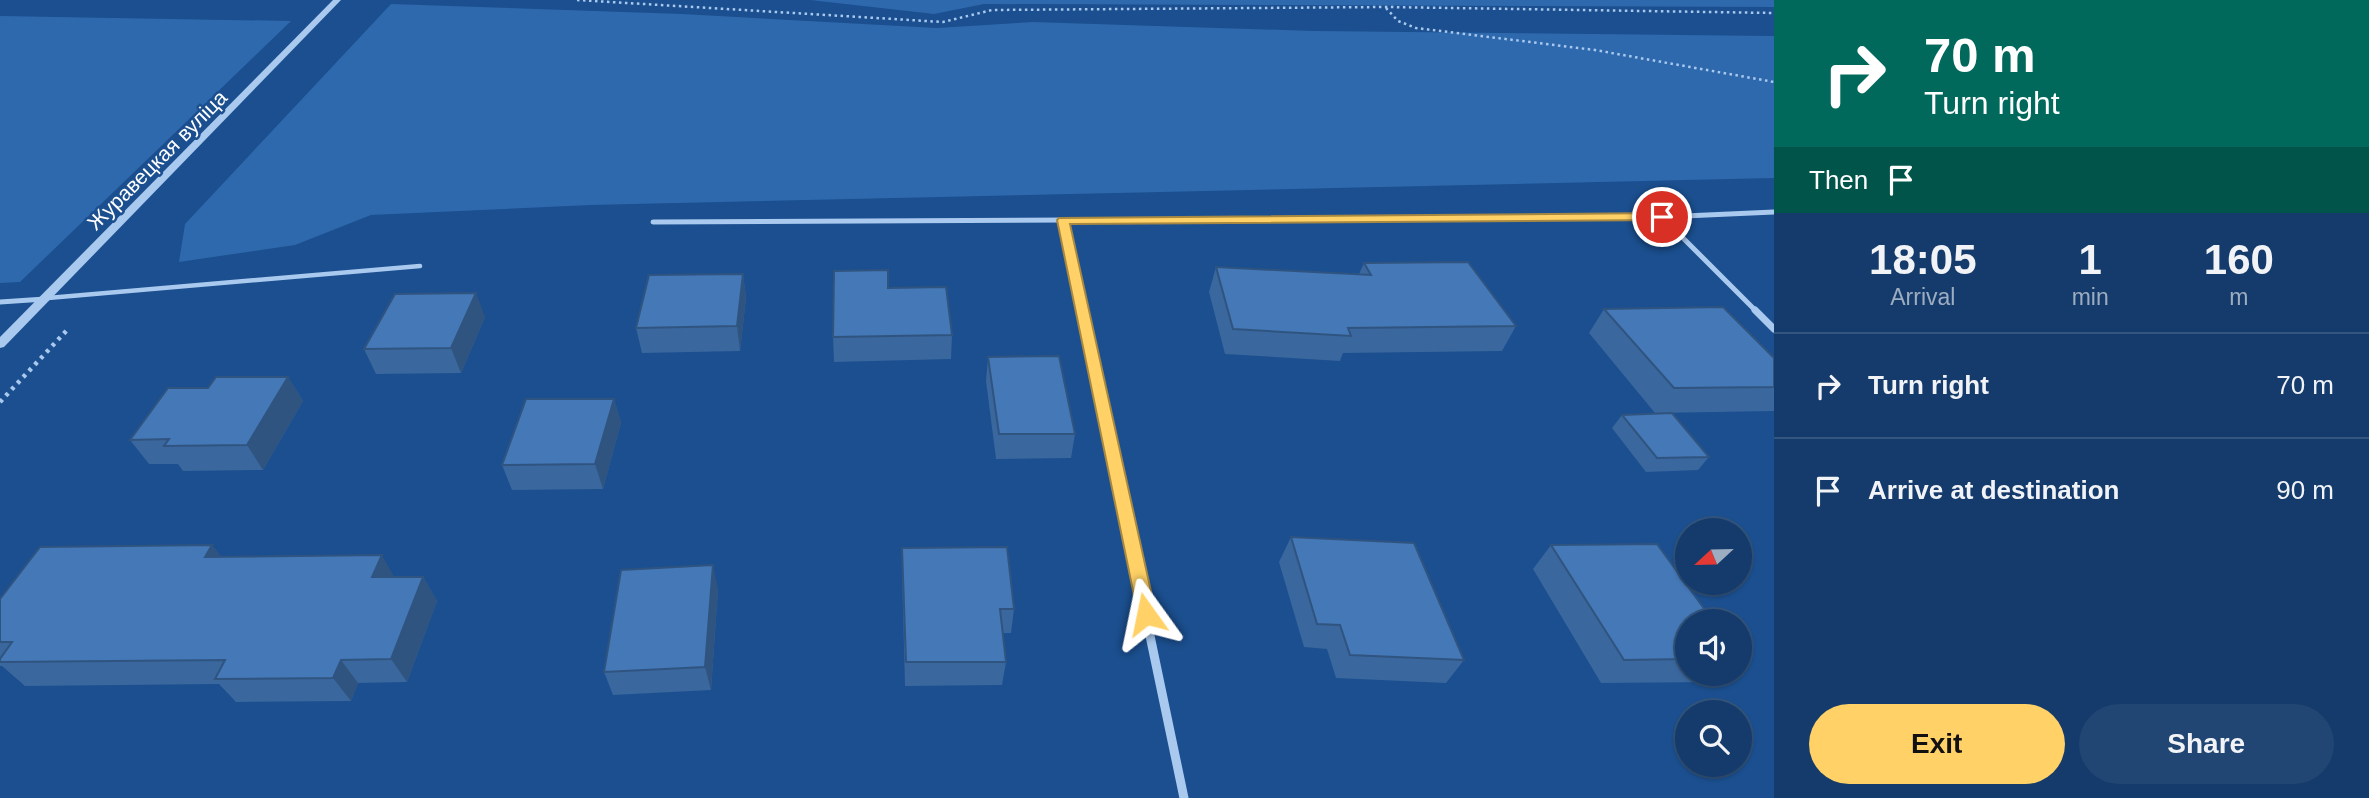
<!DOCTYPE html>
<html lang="en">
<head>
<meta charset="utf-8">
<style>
	:root { --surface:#143b6b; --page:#214673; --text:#f1f3f6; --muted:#9dadc1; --line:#33557e; --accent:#ffd166 }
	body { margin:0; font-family:Helvetica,sans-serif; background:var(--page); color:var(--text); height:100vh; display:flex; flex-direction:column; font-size:26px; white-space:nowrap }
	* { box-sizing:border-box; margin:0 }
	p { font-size:23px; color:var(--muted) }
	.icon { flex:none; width:38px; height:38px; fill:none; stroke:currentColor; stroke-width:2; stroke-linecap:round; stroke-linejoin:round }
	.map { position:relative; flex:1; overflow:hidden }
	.drawer { display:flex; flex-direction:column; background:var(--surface); width:595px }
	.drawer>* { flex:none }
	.hud { background:#00695c; color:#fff; overflow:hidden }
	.needle { width:46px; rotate:248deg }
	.fabs { position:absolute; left:1675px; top:518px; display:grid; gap:14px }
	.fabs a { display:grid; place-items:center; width:77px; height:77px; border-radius:50%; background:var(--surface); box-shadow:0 2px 5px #0004,0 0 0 2px var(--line); font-size:35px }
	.pin { position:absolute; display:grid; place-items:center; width:60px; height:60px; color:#fff; margin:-30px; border:4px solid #fff; border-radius:50%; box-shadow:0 2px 7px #0007 }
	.me { position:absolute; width:77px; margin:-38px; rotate:348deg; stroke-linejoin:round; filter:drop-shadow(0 0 5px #0008) }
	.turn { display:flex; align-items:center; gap:24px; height:147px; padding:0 35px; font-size:32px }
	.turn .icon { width:91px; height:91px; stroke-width:2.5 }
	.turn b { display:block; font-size:49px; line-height:60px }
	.then { display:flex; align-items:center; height:66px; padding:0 35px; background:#0003; gap:14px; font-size:26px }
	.eta { display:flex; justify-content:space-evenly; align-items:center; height:119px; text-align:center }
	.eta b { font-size:42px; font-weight:700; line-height:49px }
	.button { display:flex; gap:14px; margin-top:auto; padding:14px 35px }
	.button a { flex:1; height:80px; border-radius:42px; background:var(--accent); color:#111; font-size:28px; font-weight:700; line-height:80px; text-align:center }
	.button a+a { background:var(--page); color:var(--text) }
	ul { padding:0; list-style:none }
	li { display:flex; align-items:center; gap:21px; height:105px; padding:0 35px; border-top:2px solid var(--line) }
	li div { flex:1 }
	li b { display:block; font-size:26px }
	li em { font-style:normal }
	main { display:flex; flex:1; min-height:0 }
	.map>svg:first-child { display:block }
	.green { fill:#2e69ad }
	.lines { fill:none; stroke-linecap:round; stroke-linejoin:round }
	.path-far1 { stroke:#a9c9ee; stroke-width:2.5; stroke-dasharray:2.5 3.5; stroke-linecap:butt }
	.path { stroke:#a9c9ee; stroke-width:4.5; stroke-dasharray:3.5 5; stroke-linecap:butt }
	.service { stroke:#a9c9ee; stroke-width:4.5 }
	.minor-far2 { stroke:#a9c9ee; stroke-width:5 }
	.minor-far1 { stroke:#a9c9ee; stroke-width:7 }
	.minor { stroke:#a9c9ee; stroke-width:9 }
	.tertiary { fill:#a9c9ee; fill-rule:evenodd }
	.wall { fill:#3a679d }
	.shaded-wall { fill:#305480 }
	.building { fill:#4478b7; stroke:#305480; stroke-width:2 }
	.route { fill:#ffd166; stroke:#a68842; stroke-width:2 }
	.labels { text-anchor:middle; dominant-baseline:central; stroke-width:5; stroke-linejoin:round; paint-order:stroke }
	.far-street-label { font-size:21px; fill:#fff; stroke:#1b4f8f }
</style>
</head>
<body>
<main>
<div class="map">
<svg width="1774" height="798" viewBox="0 0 1774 798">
	<rect width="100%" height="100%" fill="#1b4f8f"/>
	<g class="green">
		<polygon points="810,0 1774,0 1774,7 984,4 934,14"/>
		<polygon points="391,4 682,14 937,28 1033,22 1314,31 1774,36 1774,178 590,205 371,215 295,245 179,262 185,224"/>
		<polygon points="0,16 291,21 20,282 0,283"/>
	</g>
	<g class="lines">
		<g class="path-far1">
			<polyline points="577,0 943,22 992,10 1386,7 1774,13"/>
			<polyline points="1386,8 1398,21 1416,28 1595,50 1774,82"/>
		</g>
		<polyline class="path" points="0,402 69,328"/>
		<polyline class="service" points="48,298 420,266"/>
		<g class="minor-far2">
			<polyline points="1662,217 1756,311"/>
			<polyline points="1063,220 1082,311"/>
			<polyline points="653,222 1662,217 1774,212"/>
			<polyline points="0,302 45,299"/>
		</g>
		<g class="minor-far1">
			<polyline points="1082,310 1127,528"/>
			<polyline points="1755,310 1774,329"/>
		</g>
		<polyline class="minor" points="1127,526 1184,798"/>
		<polygon class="tertiary" points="333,0 341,0 4,347 0,348 0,337"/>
	</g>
	<g class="wall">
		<polygon points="1364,263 1516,326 1502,351 1343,353 1340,361 1225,354 1209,292 1216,267 1359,274"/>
		<polygon points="743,274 746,298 740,351 642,353 636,328"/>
		<polygon points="888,288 952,335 951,359 834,362 833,337"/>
		<polygon points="1604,309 1774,358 1774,411 1655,413 1589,333"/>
		<polygon points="485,317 461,373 376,374 364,349"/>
		<polygon points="988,357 1075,434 1071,458 996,459 986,381"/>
		<polygon points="288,377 303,401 263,470 183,471 178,464 149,464 130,440 208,388"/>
		<polygon points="614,399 621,423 603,489 512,490 502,465"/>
		<polygon points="1622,415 1709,457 1698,470 1646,472 1612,428"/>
		<polygon points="1291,537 1464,660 1446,683 1336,678 1327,649 1304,647 1279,562"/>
		<polygon points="212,545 221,557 395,577 423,577 437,601 407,682 358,683 351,701 236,702 219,684 25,686 2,666 0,666 0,599"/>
		<polygon points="1551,545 1687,621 1687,674 1722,674 1713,682 1601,683 1533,569"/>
		<polygon points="902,548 1014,609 1011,633 1002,633 1006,662 1002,685 905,686 902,573"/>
		<polygon points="718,589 711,690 613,695 604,672"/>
	</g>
	<g class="shaded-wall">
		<polygon points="743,274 746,298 740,351 737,326"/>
		<polygon points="476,293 485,317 461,373 451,348"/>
		<polygon points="288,377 303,401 263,470 247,445"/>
		<polygon points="614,399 621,423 603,489 595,464"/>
		<polygon points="212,545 231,570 205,557"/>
		<polygon points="382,555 396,580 372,577"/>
		<polygon points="713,565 718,589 711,690 705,667"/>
		<polygon points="423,577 437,601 407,682 391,659"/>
		<polygon points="341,660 358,683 351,701 333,678"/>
	</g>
	<g class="building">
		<polygon points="1468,262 1516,326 1348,328 1351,336 1233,329 1216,267 1371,275 1364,263"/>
		<polygon points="888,270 888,288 946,287 952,335 833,337 834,271"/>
		<polygon points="743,274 737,326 636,328 649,275"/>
		<polygon points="476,293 451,348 364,349 395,294"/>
		<polygon points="1723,307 1774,358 1774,387 1674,388 1604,309"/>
		<polygon points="1059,356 1075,434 999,434 988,357"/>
		<polygon points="216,377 288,377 247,445 164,446 169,439 130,440 168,388 208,388"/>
		<polygon points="526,399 614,399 595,464 502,465"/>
		<polygon points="1672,413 1709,457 1657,458 1622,415"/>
		<polygon points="1291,537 1414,543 1464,660 1350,655 1340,625 1317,624"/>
		<polygon points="1657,544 1713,621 1687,621 1687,659 1624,660 1551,545"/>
		<polygon points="212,545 205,557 382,555 372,577 423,577 391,659 341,660 333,678 215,679 225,660 0,662 0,659 12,642 0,642 0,599 40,547"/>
		<polygon points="1007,547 1014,609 1000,609 1006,662 906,662 902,548"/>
		<polygon points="713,565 705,667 604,672 621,570"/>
	</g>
	<polygon class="route" points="1662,213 1667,214 1667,220 1070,224 1156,614 1153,620 1146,623 1139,620 1057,220 1059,218"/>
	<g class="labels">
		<g class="far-street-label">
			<text transform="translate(157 160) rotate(-45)">Журавецкая вуліца</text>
		</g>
	</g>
</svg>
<div class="fabs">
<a><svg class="needle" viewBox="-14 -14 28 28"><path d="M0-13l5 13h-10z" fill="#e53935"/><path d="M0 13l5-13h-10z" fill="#9dadc1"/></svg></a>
<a><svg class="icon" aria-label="sound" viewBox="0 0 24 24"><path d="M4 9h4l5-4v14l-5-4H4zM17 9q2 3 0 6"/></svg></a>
<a><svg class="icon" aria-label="search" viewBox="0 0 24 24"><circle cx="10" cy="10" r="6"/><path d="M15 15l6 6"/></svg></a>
</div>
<div class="pin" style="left:1662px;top:217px;background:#d93025"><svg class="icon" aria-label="arrive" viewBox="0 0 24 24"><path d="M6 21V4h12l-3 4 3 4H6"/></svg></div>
<svg class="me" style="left:1146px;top:614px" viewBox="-20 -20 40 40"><path d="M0-17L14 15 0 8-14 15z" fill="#ffd166" stroke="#fff" stroke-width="4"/></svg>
</div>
<section class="drawer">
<div class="hud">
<div class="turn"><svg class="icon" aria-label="right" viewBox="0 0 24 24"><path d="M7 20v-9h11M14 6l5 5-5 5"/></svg><div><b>70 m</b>Turn right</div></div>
<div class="then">Then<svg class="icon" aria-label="arrive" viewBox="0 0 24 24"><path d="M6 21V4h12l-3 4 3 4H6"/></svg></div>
</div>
<div class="eta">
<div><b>18:05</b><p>Arrival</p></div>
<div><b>1</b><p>min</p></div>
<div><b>160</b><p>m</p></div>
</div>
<ul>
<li><svg class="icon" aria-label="right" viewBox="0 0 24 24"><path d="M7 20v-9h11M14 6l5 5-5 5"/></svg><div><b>Turn right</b></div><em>70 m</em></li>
<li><svg class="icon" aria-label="arrive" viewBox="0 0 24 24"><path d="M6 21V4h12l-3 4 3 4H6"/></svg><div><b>Arrive at destination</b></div><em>90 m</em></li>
</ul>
<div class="button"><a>Exit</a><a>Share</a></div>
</section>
</main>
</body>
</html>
